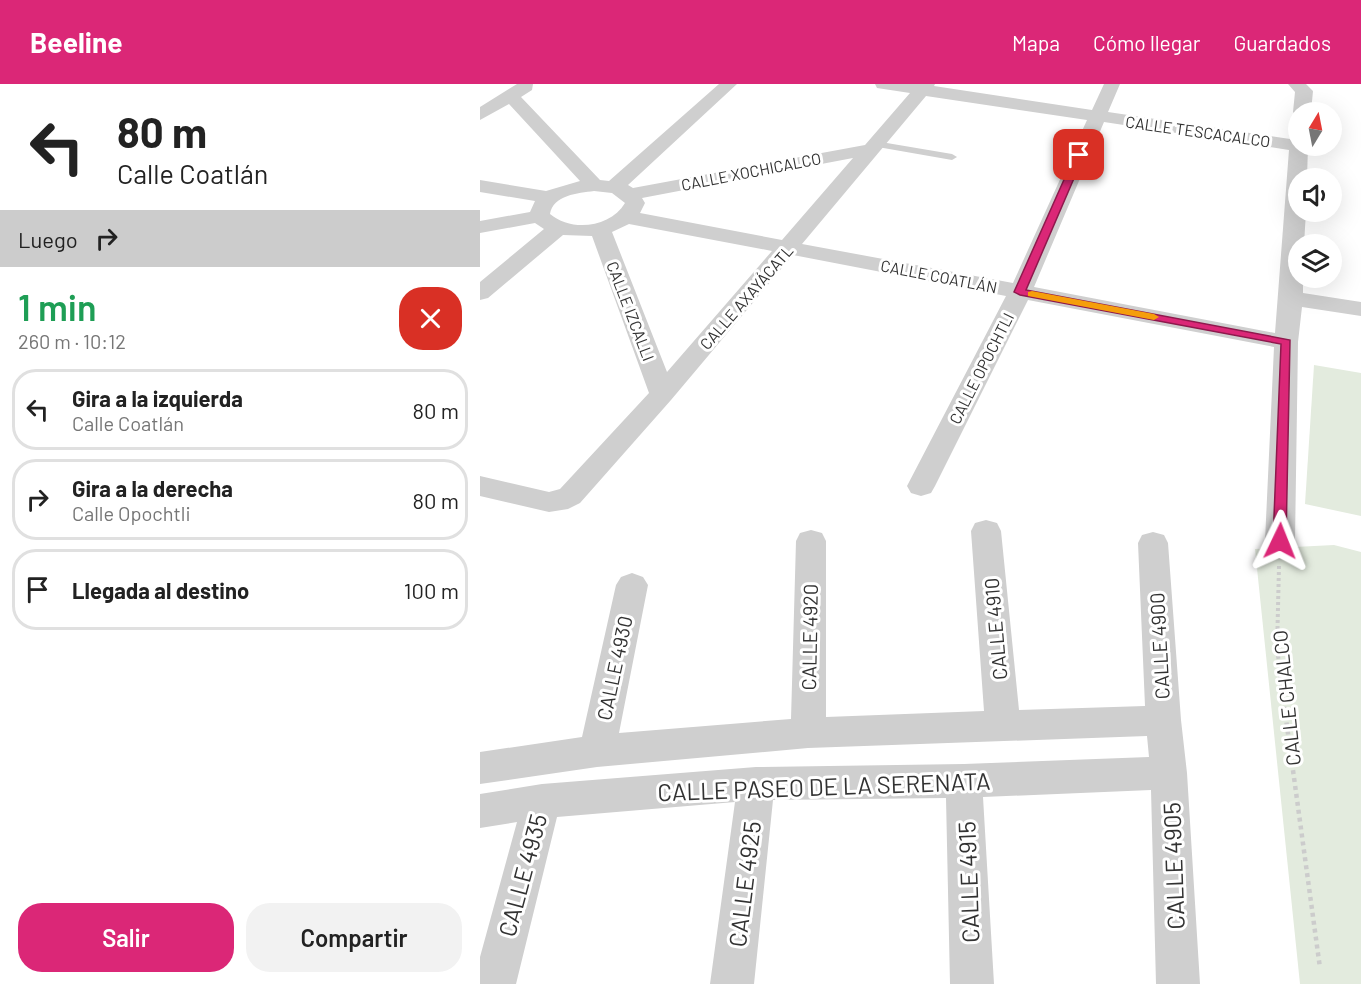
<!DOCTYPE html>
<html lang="es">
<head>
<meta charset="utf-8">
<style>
	:root { --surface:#fff; --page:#f2f2f2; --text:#222; --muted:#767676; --line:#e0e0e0; --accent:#db2777 }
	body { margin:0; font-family:Barlow,sans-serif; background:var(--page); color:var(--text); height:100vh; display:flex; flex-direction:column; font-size:22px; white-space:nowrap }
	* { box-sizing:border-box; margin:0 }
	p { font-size:20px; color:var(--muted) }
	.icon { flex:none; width:33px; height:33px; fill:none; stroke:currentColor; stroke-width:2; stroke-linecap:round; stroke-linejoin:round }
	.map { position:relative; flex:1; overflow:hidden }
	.panel { display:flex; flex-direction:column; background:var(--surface); width:480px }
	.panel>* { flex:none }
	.top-card { background:#fff; color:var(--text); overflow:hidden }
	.needle { width:39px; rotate:10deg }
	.controls { position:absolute; left:808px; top:18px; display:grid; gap:12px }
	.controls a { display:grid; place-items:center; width:54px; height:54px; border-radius:50%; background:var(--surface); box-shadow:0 6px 24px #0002; font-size:30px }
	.pin { position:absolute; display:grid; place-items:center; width:51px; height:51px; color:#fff; margin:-26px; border-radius:12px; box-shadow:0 3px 9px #0006 }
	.me { position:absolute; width:66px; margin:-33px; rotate:2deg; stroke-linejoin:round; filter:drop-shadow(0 0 4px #0008) }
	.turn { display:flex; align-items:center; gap:21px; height:126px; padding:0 18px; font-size:27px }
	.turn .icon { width:78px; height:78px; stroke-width:2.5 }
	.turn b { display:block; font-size:42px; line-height:51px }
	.then { display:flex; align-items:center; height:57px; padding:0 18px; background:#0003; gap:12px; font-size:22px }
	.round { display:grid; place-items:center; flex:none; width:63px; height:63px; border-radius:24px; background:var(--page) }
	.summary { display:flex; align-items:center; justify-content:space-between; height:102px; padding:0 18px }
	h1 { font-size:36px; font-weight:600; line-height:45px; color:#1e9e55 }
	.primary-button { display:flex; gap:12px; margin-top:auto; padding:12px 18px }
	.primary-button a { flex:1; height:69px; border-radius:24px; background:var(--accent); color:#fff; font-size:24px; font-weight:600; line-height:69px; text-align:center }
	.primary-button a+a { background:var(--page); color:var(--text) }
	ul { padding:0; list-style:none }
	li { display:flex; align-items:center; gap:18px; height:81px; margin:0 12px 9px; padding:0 6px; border:3px solid var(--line); border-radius:24px }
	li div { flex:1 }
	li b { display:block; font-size:22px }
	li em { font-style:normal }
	header { display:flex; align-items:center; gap:36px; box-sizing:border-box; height:84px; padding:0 30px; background:var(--accent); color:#fff }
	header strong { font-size:28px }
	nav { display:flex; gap:33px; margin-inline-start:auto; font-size:21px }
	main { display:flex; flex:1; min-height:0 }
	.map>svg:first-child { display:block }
	.green { fill:#e3ebde }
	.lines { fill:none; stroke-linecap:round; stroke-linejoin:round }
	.path-far1 { stroke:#ccc; stroke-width:4; stroke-dasharray:3 3; stroke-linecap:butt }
	.path { stroke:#ccc; stroke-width:4.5; stroke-dasharray:4 4; stroke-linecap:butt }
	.service { fill:#cfcfcf; fill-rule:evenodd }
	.minor { fill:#cfcfcf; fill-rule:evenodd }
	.route { fill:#db2777; stroke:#8e194d; stroke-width:1.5 }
	.slow { fill:#f59e0b }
	.labels { text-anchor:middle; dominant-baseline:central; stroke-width:6; stroke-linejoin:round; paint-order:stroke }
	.far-street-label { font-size:16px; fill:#323232; stroke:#fff }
	.street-label { font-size:20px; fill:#323232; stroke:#fff }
	.near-street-label { font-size:24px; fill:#323232; stroke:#fff }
</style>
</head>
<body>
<header>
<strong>Beeline</strong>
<nav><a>Mapa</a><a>Cómo llegar</a><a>Guardados</a></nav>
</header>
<main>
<section class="panel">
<div class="top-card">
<div class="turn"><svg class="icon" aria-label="left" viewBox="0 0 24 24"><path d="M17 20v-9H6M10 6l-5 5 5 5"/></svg><div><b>80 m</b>Calle Coatlán</div></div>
<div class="then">Luego<svg class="icon" aria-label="right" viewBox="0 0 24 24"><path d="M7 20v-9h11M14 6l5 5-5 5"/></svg></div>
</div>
<div class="summary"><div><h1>1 min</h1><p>260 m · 10:12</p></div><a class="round" style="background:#d93025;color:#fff"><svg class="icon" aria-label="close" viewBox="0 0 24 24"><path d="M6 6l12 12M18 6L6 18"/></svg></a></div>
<ul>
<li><svg class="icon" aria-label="left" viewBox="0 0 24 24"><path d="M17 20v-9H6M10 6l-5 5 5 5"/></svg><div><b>Gira a la izquierda</b><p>Calle Coatlán</p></div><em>80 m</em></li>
<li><svg class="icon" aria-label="right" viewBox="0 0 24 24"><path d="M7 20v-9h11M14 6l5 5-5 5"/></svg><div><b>Gira a la derecha</b><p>Calle Opochtli</p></div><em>80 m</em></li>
<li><svg class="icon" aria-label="arrive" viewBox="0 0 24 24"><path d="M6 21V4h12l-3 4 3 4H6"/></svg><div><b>Llegada al destino</b></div><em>100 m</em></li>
</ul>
<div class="primary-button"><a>Salir</a><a>Compartir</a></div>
</section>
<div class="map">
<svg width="881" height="900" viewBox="0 0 881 900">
	<rect width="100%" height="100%" fill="#fff"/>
	<g class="green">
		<polygon points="834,281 881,289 881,432 825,420"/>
		<polygon points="854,461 881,468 881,900 820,900 775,465"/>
	</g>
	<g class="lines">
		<polyline class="path-far1" points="799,482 797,565 801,592"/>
		<polyline class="path" points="800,591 840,884"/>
		<polygon class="service" points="395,57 472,70 477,73 472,76 392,62 392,58"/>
		<g class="minor">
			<path d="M37 0H53L52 6 41 13 120 96 129 97 239 0H257L148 101 153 104 385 61 430 9 397 4 395 0H455L454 2 612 26 624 0H640L628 28 810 55 812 51 819 49V62H828L827 94H819V128H826L824 160H819V194H823V209L881 218V232L822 223 818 258 815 457 811 465 800 468 789 465 785 457 794 263 548 216 455 402 451 409 441 412 431 409 427 402 526 212 313 171 191 316 100 419 88 425 69 428 0 412V392L69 408 80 405 169 309 112 152 83 151 8 214 0 216V198L64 145 55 139 0 149V137L50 128 55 117 0 108V96L66 107 100 97 29 20 0 36V23ZM446 12 607 36 533 199 322 160ZM624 38 809 66 795 249 554 203ZM373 74 302 156 160 129 165 119 162 114ZM114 107 132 109 145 119C130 144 91 148 70 130 73 111 98 109 114 107ZM149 140 292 167 187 288 132 148Z"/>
			<polygon points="808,0 826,0 833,7 831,28 819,28 819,33 816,32 813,28 815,8"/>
			<polygon points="506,436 517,439 521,447 539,626 665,622 658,459 662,451 673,448 684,451 688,459 701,636 707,689 720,900 676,900 671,706 503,713 514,900 470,900 466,714 293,716 274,900 230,900 255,718 77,733 36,900 0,900 0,873 37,738 0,744 0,710 62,700 276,683 484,680 669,673 667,652 328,664 117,683 0,700 0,668 102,653 136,501 141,493 152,489 163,493 168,501 139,649 311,635 316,457 320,449 331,446 342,449 346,457 346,633 504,627 491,447 495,439"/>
		</g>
	</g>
	<polygon class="route" points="599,68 604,71 546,206 810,256 806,457 804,460 800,462 793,457 801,260 540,211 534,208 595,71"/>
	<polygon class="slow" points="552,207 674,230 679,233 674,236 548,212 548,208"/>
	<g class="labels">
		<g class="far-street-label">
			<text transform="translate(718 47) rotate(8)">CALLE TESCACALCO</text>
			<text transform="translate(271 87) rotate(-11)">CALLE XOCHICALCO</text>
			<text transform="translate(459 192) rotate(11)">CALLE COATLÁN</text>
			<text transform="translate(266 213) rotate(-49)">CALLE AXAYÁCATL</text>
			<text transform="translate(151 227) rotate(69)">CALLE IZCALLI</text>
			<text transform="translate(501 284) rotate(-63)">CALLE OPOCHTLI</text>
		</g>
		<g class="street-label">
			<text transform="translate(515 545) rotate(-95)">CALLE 4910</text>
			<text transform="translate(329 553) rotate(-89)">CALLE 4920</text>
			<text transform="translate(679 562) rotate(-93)">CALLE 4900</text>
			<text transform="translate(134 584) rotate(-78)">CALLE 4930</text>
			<text transform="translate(806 614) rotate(-96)">CALLE CHALCO</text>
		</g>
		<g class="near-street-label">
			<text transform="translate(344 702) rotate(-2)">CALLE PASEO DE LA SERENATA</text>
			<text transform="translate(693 782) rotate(-92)">CALLE 4905</text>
			<text transform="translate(42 791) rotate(-75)">CALLE 4935</text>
			<text transform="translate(488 798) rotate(-92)">CALLE 4915</text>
			<text transform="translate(264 800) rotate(-83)">CALLE 4925</text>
		</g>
	</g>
</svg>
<div class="controls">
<a><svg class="needle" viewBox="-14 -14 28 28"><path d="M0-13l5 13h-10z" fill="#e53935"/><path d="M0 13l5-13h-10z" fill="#767676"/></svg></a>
<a><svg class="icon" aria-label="sound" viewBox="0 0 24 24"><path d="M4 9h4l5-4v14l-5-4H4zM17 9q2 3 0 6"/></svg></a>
<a><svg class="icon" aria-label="layers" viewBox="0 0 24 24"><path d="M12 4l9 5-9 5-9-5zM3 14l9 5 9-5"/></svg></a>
</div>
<div class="pin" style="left:599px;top:71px;background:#d93025"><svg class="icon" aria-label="arrive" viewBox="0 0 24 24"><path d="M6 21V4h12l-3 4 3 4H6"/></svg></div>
<svg class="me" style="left:800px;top:457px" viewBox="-20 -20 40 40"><path d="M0-17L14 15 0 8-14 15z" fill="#db2777" stroke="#fff" stroke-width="4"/></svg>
</div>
</main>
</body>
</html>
